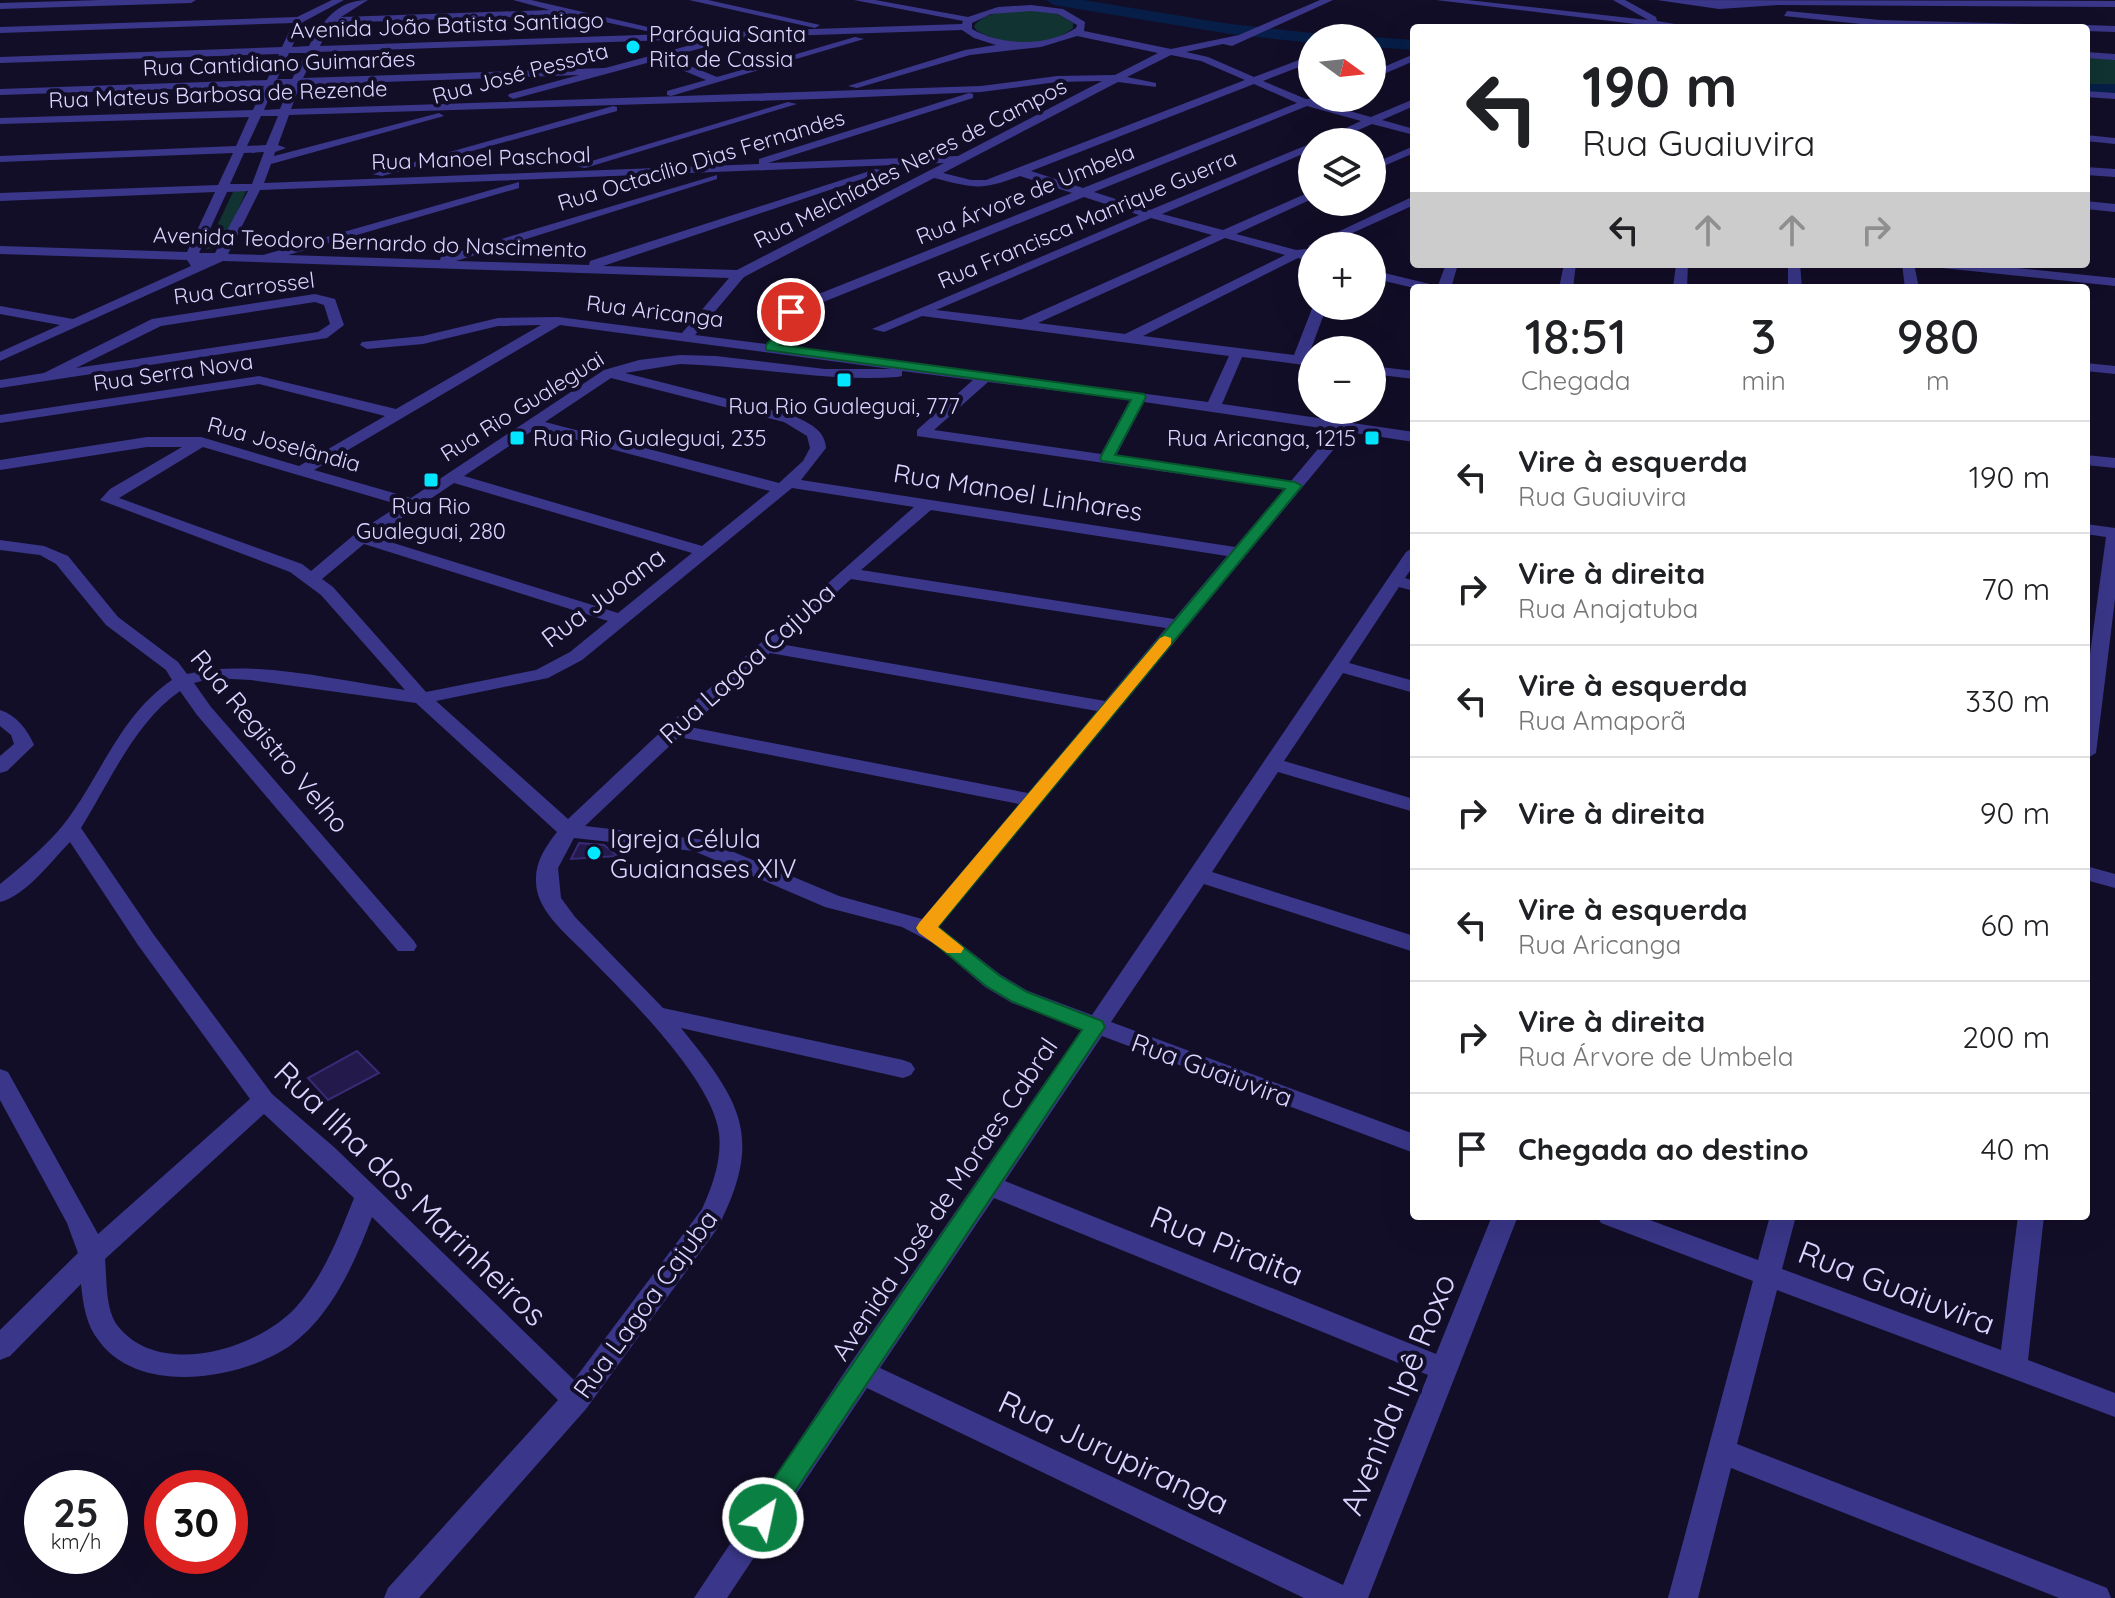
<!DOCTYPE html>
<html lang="pt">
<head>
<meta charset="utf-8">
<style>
	:root { --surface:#fff; --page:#f2f2f2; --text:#202124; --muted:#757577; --line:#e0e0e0 }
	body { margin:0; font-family:Quicksand,sans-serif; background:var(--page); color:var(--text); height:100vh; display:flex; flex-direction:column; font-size:30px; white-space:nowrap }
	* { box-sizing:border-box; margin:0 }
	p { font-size:26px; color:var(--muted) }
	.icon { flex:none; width:44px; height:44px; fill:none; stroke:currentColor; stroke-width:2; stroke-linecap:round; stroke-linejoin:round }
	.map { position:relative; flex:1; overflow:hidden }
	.panel { position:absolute; left:1410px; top:284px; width:680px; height:936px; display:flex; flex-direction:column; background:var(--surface); border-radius:8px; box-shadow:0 8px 32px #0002 }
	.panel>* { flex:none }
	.hud { position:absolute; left:1410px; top:24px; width:680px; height:244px; border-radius:8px; box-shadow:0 8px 32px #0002; background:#fff; color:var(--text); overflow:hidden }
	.needle { width:52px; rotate:105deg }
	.tools { position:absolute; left:1298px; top:24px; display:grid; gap:16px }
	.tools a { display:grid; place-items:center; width:88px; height:88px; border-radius:50%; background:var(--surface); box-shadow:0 8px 32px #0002; font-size:40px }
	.speed { position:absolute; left:24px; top:1470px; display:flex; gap:16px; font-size:40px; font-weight:700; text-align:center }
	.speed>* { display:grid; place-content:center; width:104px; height:104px; border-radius:50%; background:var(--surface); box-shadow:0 8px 32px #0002; line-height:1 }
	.speed small { font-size:20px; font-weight:400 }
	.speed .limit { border:12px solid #d22; background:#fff; color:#111 }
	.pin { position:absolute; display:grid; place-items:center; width:68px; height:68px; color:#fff; margin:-34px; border:4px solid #fff; border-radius:50%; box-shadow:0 2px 8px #0007 }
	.me { position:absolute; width:88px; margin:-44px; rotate:34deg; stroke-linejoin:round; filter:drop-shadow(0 0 6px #0008) }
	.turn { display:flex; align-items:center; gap:28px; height:168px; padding:0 40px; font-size:36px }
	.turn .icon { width:104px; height:104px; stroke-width:2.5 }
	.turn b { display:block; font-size:56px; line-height:68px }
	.lanes { display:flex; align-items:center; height:76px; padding:0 40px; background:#0003; justify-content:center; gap:40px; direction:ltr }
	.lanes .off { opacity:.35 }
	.eta { display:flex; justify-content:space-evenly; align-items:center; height:136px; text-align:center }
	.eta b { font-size:48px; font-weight:600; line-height:56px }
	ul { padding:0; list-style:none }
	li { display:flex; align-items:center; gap:24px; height:112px; padding:0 40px; border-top:2px solid var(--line) }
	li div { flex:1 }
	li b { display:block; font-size:30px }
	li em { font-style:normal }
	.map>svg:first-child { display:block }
	.green { fill:#113331 }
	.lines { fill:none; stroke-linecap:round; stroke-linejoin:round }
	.river { fill:#071f48; fill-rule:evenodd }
	.building { fill:#23194a; stroke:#392a77; stroke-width:2 }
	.minor { fill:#3a378a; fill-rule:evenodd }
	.route { fill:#0b8043; stroke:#07532c; stroke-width:2 }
	.slow { fill:#f59e0b }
	.poi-dot { fill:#02e7ff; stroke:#130e28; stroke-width:3 }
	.labels { text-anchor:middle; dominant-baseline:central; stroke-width:8; stroke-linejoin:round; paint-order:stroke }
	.far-street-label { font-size:22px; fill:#dad6ff; stroke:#130e28 }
	.far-poi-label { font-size:22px; fill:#dad6ff; stroke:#130e28; text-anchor:start }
	.street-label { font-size:26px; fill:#dad6ff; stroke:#130e28 }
	.poi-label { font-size:26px; fill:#dad6ff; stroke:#130e28; text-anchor:start }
	.near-street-label { font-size:32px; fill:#dad6ff; stroke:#130e28 }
</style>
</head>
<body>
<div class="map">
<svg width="2115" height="1598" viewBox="0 0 2115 1598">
	<rect width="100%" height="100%" fill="#130e28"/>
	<g class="green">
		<path d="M1029 10 1058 14 1073 23V28C1050 48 1000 46 976 30L974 26C987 10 1010 12 1029 10Z"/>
		<polygon points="2086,56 2115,57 2115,86 2086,86"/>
		<polygon points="247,189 222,247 206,249 234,190"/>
	</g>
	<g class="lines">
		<g class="river">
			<polygon points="1046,0 1083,0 1230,24 1312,33 1320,38 1312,38 1312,43 1230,34 1054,5"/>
			<polygon points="1372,37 1414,40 1414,50 1372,47 1372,38 1368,38"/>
			<rect x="2086" y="84" width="29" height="10"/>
		</g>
	</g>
	<g class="building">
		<polygon points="579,843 604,845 617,856 571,859"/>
		<polygon points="357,1051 379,1073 328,1100 308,1078"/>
	</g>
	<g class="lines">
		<g class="minor">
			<polygon points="101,0 196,0 191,3 0,9 0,3"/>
			<path d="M332 0H344L303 22 292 47 309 46C322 22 337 0 368 0L341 17 550 10 513 0H531L665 31 660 34 573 15 331 23 320 46 962 24 963 21 854 0H875L968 17 998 7 1031 5 1063 9 1085 22 1084 31 1171 49 1239 35 1320 0H1333L1232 46 1223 44 1186 52 1208 57 1254 77 1312 55V62L1263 81 1306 99 1323 98 1317 102 1371 117 1414 99V106L1382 120 1414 129V135L1372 124 1331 142H1316L1361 121 1307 106 1094 192 1150 210 1312 143V150L1162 214 1223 230 1312 191V199L1236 234 1296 250 1306 249 1312 254V262L1298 258 1143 336 1294 355 1313 306H1327L1308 357 1312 358V366L1242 357 1222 404 1414 432V442L1348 432 939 927 1001 975 1028 991 1092 1015 1406 552 1414 547V565L1405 578 1414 581V591L1399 587 1349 663 1414 681V693L1343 673 1284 761 1414 799V812L1278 772 1212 872 1414 936V952L1204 884 1111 1022 1414 1134V1153L1102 1036 1005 1181 1436 1354 1492 1216H1518L1368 1598H1304L867 1388 727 1598H694L850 1364 1082 1029 1012 1003 985 987 935 944 902 927 825 907 694 851 574 838 558 868 561 898 575 917 663 1008 903 1060 911 1063 915 1069 911 1075 903 1078 681 1028C742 1103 764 1138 717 1229L586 1409 419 1598H384L388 1588 558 1400 372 1217C355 1262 332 1315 291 1345 243 1379 140 1397 99 1341 86 1325 83 1304 81 1284L10 1356 0 1360V1330L78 1253 67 1223 0 1100V1069L8 1072 98 1234 250 1099 138 945 70 842C51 861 27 895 0 902V884C22 866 46 846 64 824 101 776 120 715 172 680L166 670 106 625 56 564 40 555 0 550V540L44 546 68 556 118 617 178 662 187 674C253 658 337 681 405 690L321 595 290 572 100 500 110 489 182 447H147L0 470V460L147 437H201L299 466 385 416 259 384 0 423V415L259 376 396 409 541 325 498 326 423 344 367 349 360 345 362 342 423 336 498 318 558 317 682 333 729 278 223 261 0 361V352L60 325 0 314V306L73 319 191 266 187 260 0 254V246L187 252 215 192 0 201V193L218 185 233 153 0 162V156L236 146 249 117 0 124V118L253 110 264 86 0 95V89L267 80 279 54 0 63V57L282 47 293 23 0 33V27L297 17ZM1031 11 1058 14 1077 25 1076 28C1047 47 1002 46 972 29V23L991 14ZM962 30 974 38 996 45 965 50 848 86 857 88 970 55 1041 47 1077 36 1158 53 1115 75 1057 76 981 86 291 109 300 85 579 75 509 94 508 96 513 99 658 60 706 80 667 91V95L671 96 864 39 855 37 717 77 668 57 706 47 707 45 702 42 605 68 303 78 316 52ZM289 53H306L292 79H277ZM1171 55 1201 61 1245 80 986 180H971L943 173 1118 82 1156 87V83L1127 77ZM1102 81 958 156 768 163 973 98V94L969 93 759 159V164L264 183 271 164 444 116 439 113 274 156 275 152 286 148 278 145 289 115 817 99 981 92 1057 82ZM1254 84 1297 103 1083 188 1031 171ZM290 85 280 109 264 110 274 86ZM261 116H278L266 145 247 146ZM264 152 252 184H230L244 153ZM944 163 737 270 603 266 886 171 876 169 590 261 589 265 456 261 717 179V175L441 257 440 260 288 255 519 188V182L263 255 228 254 260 190ZM1020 176 1072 193 796 303 786 309 785 324 766 344 695 335 744 277 934 178C974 188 981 191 1020 176ZM248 191 215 253H199L227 192ZM1084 197 1139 215 872 329 884 332 922 316 1229 356 1208 402 780 346 799 325 798 314 806 309ZM1151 218 1212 235 1021 320 936 310ZM1225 238 1285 255 1125 334 1038 323ZM560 325 891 369H825L716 356 680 355 639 360 604 370 411 498 314 470ZM680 364C753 366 824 382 897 377L902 376V371L973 380 917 430V436L1284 489 1235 547 801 480 826 448C825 430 809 423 794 416L625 373ZM611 378 784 422 807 436 810 448 803 461 779 483 545 422ZM988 382 1130 400 1101 454 934 430ZM1144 402 1334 430 1291 481 1116 456ZM535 429 770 491 702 546 464 476ZM203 447 400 505 355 534 311 571 302 564 119 498ZM454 483 692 553 618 613 374 537ZM792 488 914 507 667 726 568 819 436 701 548 678 582 660ZM931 510 1227 556 1174 619 861 570ZM364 544 608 621 570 652 536 670 426 692 333 587 322 579ZM851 579 1166 628 1105 701 780 644ZM770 653 1097 711 1028 793 690 727ZM213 678 251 680 416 703 557 832C546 846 535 862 536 881 536 909 563 931 582 950 621 990 712 1077 719 1133 722 1159 713 1185 702 1209L574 1380 334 1147 272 1094 154 935 81 828C109 783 135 722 180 691L197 715 398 951H414L417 946 414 941 211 707 194 683ZM679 737 1019 804 922 919 839 896 705 840 585 826ZM264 1114 354 1198C339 1236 324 1275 297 1306 259 1349 159 1380 117 1325 105 1308 107 1279 105 1259ZM994 1198 1428 1375 1343 1585 880 1368Z"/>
			<polygon points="689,0 708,0 820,25 815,28"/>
			<polygon points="1436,0 1467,0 1648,20 1613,0 1625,0 1656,17 1657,21 1699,28 1668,28"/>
			<polygon points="1657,0 2115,1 2115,7 1778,5 1719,9"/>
			<polygon points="1787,11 1880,20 2066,25 2071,28 1880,26 1784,16"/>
			<polygon points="2086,25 2115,26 2115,32 2086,31 2086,28 2081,28"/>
			<polygon points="2086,52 2115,54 2115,60 2086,58"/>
			<polygon points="1414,54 1414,61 1372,79 1372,72"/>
			<polygon points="2086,91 2115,93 2115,99 2086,97"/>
			<polygon points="788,102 797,104 585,168 575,166"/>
			<polygon points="613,106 617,107 617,111 382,176 372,174"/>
			<polygon points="2086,135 2115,138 2115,144 2086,141"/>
			<polygon points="1414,146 1414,153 1372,171 1372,164"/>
			<polygon points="2086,167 2115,169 2115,177 2086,175"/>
			<polygon points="1414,196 1414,205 1324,246 1312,246 1312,249 1308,246"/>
			<polygon points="2086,201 2115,204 2115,212 2086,209"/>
			<polygon points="1446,264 1458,264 1451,288 1437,288"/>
			<polygon points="1564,264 1576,264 1573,288 1559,288"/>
			<polygon points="1676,264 1688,264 1687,288 1673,288"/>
			<polygon points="1788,264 1800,264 1802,288 1788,288"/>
			<polygon points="1902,264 1914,264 1919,288 1905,288"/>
			<polygon points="1936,264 1979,264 2115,278 2115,286 1942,268"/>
			<polygon points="1372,270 1434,285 1436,288 1414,288 1372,278"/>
			<path d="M315 294 335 299 344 325 327 338 0 388V380L44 373 152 319ZM315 302 324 305 330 324 318 332 76 368 161 326Z"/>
			<polygon points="2086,363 2115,366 2115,374 2086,371"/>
			<polygon points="1372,366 1414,371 1414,379 1372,374"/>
			<polygon points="2086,455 2115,458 2115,468 2086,465"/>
			<polygon points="2086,524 2115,528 2115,599 2096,753 2086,759 2086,683 2106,537 2086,534"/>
			<path d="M0 710C16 715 28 730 34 745L7 771 0 773V756L14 744 11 735 0 726Z"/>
			<polygon points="2086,866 2115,874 2115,888 2086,880"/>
			<polygon points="1597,1216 1639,1216 1758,1260 1770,1216 1796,1216 1782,1269 2001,1350 2018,1216 2044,1216 2028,1360 2115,1393 2115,1417 1777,1290 1737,1444 2107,1588 2111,1598 2059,1598 1731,1468 1698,1598 1668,1598 1753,1281 1601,1223"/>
		</g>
	</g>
	<polygon class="route" points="791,308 797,312 799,325 780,345 1144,394 1146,397 1115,455 1295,482 1302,486 938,927 1000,976 1027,992 1102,1021 1105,1027 772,1526 763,1530 753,1526 749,1518 753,1509 1082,1030 1013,1002 986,986 916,928 1285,489 1102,461 1100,458 1131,400 766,350 766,345 786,324 784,312"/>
	<polygon class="slow" points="1165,636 1171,638 1171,644 938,927 964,948 961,953 947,953 919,933 916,928 919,923 1160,638"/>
	<g class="poi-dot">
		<circle cx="633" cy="47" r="8"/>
		<rect x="836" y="372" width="16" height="16" rx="4"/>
		<rect x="509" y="430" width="16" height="16" rx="4"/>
		<rect x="1364" y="430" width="16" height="16" rx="4"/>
		<rect x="423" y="472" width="16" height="16" rx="4"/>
		<circle cx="594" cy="853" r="8"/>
	</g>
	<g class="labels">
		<g class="far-street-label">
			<text transform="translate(447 25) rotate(-2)">Avenida João Batista Santiago</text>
			<text transform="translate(279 63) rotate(-2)">Rua Cantidiano Guimarães</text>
			<text transform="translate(520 73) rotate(-15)">Rua José Pessota</text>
			<text transform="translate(218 94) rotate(-2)">Rua Mateus Barbosa de Rezende</text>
			<text transform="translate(481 158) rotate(-2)">Rua Manoel Paschoal</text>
			<text transform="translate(701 160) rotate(-17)">Rua Octacílio Dias Fernandes</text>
			<text transform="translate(910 163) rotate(-27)">Rua Melchíades Neres de Campos</text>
			<text transform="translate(1025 194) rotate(-22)">Rua Árvore de Umbela</text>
			<text transform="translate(1087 219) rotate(-23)">Rua Francisca Manrique Guerra</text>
			<text transform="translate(370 242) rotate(2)">Avenida Teodoro Bernardo do Nascimento</text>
			<text transform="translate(244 288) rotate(-7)">Rua Carrossel</text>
			<text transform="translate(655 311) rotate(7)">Rua Aricanga</text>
			<text transform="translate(173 372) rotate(-8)">Rua Serra Nova</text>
			<text transform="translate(522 406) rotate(-32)">Rua Rio Gualeguai</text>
			<text transform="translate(284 444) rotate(15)">Rua Joselândia</text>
		</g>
		<g class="far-poi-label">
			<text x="649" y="34">Paróquia Santa<tspan x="649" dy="25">Rita de Cassia</tspan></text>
			<text x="844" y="406" text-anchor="middle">Rua Rio Gualeguai, 777</text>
			<text x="533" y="438">Rua Rio Gualeguai, 235</text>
			<text x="1356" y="438" text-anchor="end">Rua Aricanga, 1215</text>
			<text x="431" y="506" text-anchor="middle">Rua Rio<tspan x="431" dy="25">Gualeguai, 280</tspan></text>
		</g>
		<g class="street-label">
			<text transform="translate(1018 492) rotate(9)">Rua Manoel Linhares</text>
			<text transform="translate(603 597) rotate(-37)">Rua Juoana</text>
			<text transform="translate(747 663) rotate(-42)">Rua Lagoa Cajuba</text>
			<text transform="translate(270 741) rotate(50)">Rua Registro Velho</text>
			<text transform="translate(1212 1070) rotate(20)">Rua Guaiuvira</text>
			<text transform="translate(944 1199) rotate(-56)">Avenida José de Moraes Cabral</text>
			<text transform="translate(645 1304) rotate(-54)">Rua Lagoa Cajuba</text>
		</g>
		<g class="poi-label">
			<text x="610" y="838">Igreja Célula<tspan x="610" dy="30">Guaianases XIV</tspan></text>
		</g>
		<g class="near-street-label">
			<text transform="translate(411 1193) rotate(44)">Rua Ilha dos Marinheiros</text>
			<text transform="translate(1227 1245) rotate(22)">Rua Piraita</text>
			<text transform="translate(1897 1287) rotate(21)">Rua Guaiuvira</text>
			<text transform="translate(1397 1394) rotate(-68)">Avenida Ipê Roxo</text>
			<text transform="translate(1114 1452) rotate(25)">Rua Jurupiranga</text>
		</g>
	</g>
</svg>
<div class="tools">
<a><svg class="needle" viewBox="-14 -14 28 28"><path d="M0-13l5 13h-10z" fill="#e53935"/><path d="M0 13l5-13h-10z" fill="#757577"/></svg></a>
<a><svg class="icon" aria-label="layers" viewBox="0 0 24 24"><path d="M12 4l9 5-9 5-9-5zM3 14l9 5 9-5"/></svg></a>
<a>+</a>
<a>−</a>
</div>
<div class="speed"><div>25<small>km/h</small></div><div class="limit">30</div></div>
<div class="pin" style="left:791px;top:312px;background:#d93025"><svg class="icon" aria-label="arrive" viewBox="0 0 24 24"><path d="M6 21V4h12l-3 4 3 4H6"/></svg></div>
<svg class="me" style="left:763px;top:1518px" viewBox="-20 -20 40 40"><circle r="17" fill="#0b8043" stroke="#fff" stroke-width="3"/><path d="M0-11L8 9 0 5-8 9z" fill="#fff"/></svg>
<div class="hud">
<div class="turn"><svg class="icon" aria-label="left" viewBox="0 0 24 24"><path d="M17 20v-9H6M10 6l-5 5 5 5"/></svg><div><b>190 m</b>Rua Guaiuvira</div></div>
<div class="lanes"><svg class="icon" aria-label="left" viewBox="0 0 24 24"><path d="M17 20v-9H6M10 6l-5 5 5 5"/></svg><svg class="icon off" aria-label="ahead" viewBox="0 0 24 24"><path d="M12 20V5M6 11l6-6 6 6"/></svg><svg class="icon off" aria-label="ahead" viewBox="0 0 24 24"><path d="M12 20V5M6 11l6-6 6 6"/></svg><svg class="icon off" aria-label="right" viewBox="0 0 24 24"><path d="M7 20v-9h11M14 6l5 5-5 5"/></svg></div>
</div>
<section class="panel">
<div class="eta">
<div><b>18:51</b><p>Chegada</p></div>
<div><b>3</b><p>min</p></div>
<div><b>980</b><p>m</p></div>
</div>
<ul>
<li><svg class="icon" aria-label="left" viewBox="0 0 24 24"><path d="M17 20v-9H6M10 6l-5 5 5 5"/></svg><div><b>Vire à esquerda</b><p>Rua Guaiuvira</p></div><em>190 m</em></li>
<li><svg class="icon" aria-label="right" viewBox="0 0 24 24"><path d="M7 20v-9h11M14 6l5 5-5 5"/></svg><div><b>Vire à direita</b><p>Rua Anajatuba</p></div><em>70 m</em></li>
<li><svg class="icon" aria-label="left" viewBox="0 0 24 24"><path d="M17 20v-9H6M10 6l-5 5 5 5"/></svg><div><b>Vire à esquerda</b><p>Rua Amaporã</p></div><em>330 m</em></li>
<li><svg class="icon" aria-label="right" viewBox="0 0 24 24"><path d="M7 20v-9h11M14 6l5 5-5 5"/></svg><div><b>Vire à direita</b></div><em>90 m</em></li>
<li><svg class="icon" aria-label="left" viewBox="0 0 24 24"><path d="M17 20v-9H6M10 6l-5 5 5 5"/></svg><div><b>Vire à esquerda</b><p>Rua Aricanga</p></div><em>60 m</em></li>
<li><svg class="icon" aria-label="right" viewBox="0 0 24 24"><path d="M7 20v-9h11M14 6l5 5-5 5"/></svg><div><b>Vire à direita</b><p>Rua Árvore de Umbela</p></div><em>200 m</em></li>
<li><svg class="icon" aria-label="arrive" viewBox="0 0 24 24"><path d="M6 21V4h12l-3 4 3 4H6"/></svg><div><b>Chegada ao destino</b></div><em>40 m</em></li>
</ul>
</section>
</div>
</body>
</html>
